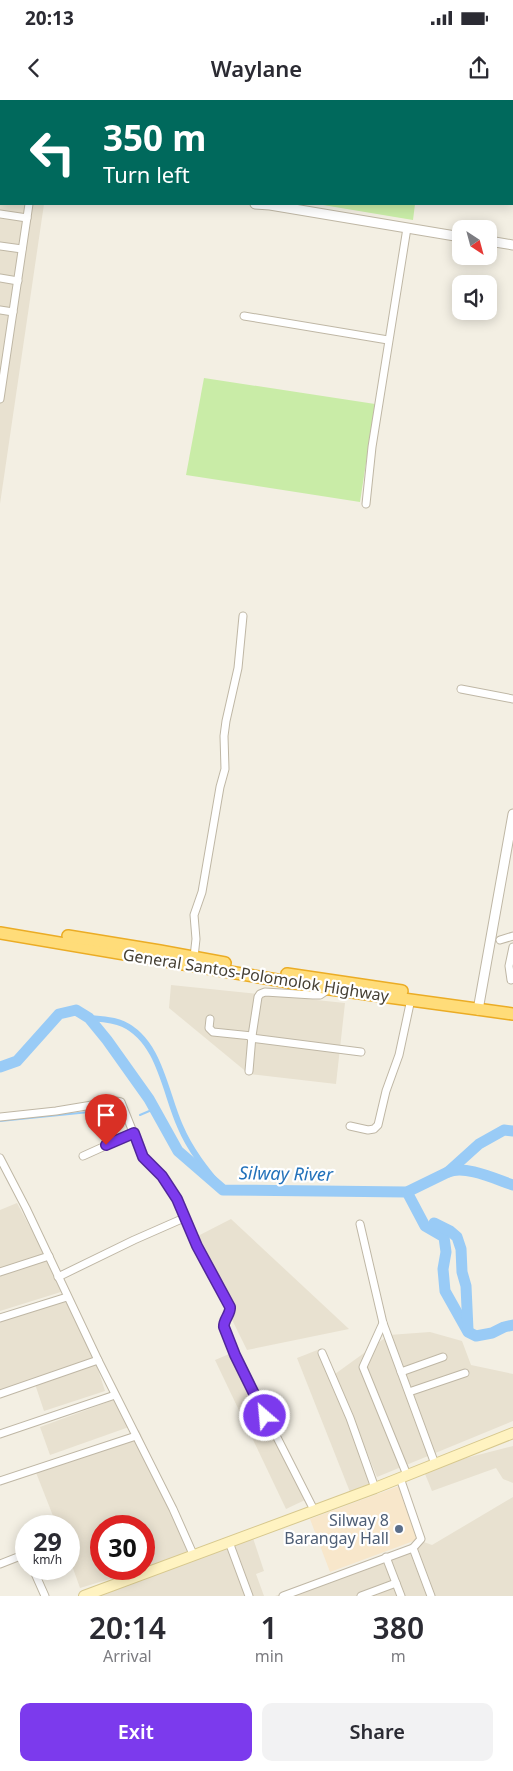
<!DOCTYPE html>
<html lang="en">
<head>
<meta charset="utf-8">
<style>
	:root { --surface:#fff; --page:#f2f2f3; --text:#2b2b33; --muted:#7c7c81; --accent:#7c3aed }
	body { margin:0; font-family:"Noto Sans",sans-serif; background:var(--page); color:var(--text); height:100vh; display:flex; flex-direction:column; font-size:19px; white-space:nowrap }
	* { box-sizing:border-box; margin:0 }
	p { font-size:16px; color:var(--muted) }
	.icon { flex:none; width:28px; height:28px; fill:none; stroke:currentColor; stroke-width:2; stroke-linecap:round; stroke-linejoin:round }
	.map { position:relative; height:1496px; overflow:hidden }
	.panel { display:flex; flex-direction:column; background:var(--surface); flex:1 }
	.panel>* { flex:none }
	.guide { position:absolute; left:0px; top:0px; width:514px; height:105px; box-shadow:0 2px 12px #0003; background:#00695c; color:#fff; overflow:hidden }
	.needle { width:32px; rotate:144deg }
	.buttons { position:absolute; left:452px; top:120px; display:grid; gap:10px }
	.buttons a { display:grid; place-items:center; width:45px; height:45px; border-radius:10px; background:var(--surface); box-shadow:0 2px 12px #0003; font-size:25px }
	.speed { position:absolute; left:15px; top:1415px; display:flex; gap:10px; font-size:25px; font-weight:700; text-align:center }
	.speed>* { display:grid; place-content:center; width:65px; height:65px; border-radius:50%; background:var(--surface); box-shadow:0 2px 12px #0003; line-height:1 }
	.speed small { font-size:12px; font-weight:400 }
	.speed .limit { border:8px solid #d22; background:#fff; color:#111 }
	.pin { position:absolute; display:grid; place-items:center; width:42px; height:42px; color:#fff; margin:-51px -21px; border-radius:50% 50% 50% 0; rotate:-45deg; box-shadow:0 0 5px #0007 }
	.pin .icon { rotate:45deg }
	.me { position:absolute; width:55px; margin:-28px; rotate:333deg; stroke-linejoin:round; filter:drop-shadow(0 0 4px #0008) }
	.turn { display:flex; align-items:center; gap:18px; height:105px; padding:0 20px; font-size:22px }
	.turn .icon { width:65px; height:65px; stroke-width:2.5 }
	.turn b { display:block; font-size:35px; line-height:42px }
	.eta { display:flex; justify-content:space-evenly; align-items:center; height:85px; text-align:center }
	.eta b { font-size:30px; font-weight:600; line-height:35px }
	.action { display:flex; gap:10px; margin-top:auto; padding:10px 20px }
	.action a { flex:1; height:58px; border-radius:10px; background:var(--accent); color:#fff; font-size:20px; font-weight:600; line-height:58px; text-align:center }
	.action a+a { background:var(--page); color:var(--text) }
	.status { display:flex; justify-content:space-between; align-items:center; height:35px; padding:0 25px; background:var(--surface); direction:ltr }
	.status svg { height:14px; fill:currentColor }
	header { display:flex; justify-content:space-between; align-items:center; height:65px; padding:0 20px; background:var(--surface); font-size:22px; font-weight:600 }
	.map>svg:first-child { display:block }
	.residential { fill:#e8e1d0; fill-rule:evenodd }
	.commercial { fill:#f8e7cb }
	.green { fill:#c9eca7 }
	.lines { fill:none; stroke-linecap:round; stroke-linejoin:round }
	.stream { stroke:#99cbf6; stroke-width:2 }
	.canal { stroke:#99cbf6; stroke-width:6 }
	.river { stroke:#99cbf6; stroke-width:11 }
	.minor-casing { stroke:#bfb7a5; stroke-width:9 }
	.tertiary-casing { stroke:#bfb7a5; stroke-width:11 }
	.secondary-casing { stroke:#d7c88e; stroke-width:12 }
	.trunk-casing { stroke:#ebac25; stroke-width:14 }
	.minor { stroke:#fff; stroke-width:7 }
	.tertiary { stroke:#fff; stroke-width:9 }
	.secondary { stroke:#fff3c1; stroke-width:10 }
	.trunk { stroke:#ffdc79; stroke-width:11 }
	.route-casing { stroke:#51269a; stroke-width:12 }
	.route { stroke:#7c3aed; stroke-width:9 }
	.service-dot { fill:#5c6f8a; stroke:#fff; stroke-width:2 }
	.labels { text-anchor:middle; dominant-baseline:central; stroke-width:4.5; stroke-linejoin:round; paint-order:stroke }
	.street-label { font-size:16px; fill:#453f33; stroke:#fff }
	.service-label { font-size:16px; fill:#4e5e75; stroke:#fff; text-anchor:end }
	.water-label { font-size:18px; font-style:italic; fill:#2372ba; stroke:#fff }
</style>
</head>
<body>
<div class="status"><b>20:13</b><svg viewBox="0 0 49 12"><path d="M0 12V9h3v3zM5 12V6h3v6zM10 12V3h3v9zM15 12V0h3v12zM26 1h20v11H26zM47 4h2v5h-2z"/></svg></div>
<header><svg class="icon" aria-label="back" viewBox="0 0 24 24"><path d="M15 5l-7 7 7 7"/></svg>Waylane<svg class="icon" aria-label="share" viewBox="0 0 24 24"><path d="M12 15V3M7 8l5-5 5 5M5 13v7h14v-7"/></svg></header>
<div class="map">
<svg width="513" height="1496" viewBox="0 0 513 1496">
	<rect width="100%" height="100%" fill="#f3efe3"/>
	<g class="residential">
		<polygon points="0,69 1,104 44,104 0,404"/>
		<polygon points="171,885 345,903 336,984 249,974 169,908"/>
		<polygon points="17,1103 64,1191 0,1211 0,1110"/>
		<polygon points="231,1119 349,1229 247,1250 192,1139"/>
		<polygon points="71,1194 93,1259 0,1290 0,1218"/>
		<polygon points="430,1232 462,1241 471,1265 513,1274 513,1321 377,1377 335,1274 389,1235"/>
		<polygon points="320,1249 374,1383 350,1392 297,1258"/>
		<polygon points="234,1252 305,1400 286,1409 215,1260"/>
		<polygon points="96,1263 105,1291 44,1311 35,1284"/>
		<polygon points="119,1298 129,1327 50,1355 40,1327"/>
		<path d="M139 1330 193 1454 80 1488 69 1457V1426H57L35 1370ZM101 1426H144V1469H101Z"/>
		<polygon points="513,1346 513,1383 503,1379 496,1368 432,1391 423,1369"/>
		<polygon points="513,1397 513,1496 275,1496 421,1441 432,1445"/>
		<polygon points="253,1438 264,1471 256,1474 264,1496 85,1496"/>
	</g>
	<polygon class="commercial" points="399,1386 419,1439 330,1472 310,1419"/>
	<g class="green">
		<polygon points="317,104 415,104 413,120"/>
		<polygon points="204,278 375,304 360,402 186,375"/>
	</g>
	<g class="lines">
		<g class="stream">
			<polyline points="140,1015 154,1009"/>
			<polyline points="0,1021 109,1010 119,1013"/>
		</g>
		<path class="canal" d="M89 918C100 919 112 919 123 924 160 941 165 993 180 1026 190 1050 206 1070 223 1090"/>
		<g class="river">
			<polyline points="0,967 17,961 59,914 76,910 89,918 107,940 149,999 178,1051 223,1090 407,1092 448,1072 479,1044 504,1030 513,1031"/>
			<path d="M448 1072C466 1065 495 1079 513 1085"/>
			<polyline points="407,1092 425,1126 444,1137 446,1152 443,1169 445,1191 468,1232 476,1236 492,1233 504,1227 513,1225"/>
			<polyline points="434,1123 450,1131 457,1137 461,1149 462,1172 466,1186 468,1230"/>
		</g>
		<defs>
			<g id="minor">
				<polyline points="502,0 508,1"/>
				<polyline points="249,1 249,0"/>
				<polyline points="0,83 1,84"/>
				<polyline points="0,114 27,118"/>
				<polyline points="0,146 22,149"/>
				<polyline points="0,178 18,181"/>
				<polyline points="0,210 13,212"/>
				<polyline points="244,216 388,240"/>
				<polyline points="0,299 29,104"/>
				<polyline points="366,404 372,347 407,128"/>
				<polyline points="461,589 513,599"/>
				<polyline points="500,840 513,836"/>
				<polyline points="194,857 196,839 194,815 202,792 220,687 225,669 224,636 226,621 238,568 243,516"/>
				<polyline points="511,880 509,866 513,847"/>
				<polyline points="210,919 209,928 213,932 252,936"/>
				<polyline points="251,938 361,952"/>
				<polyline points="249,971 252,936 258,897 260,894 265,892 313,895 320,895 329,889"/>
				<polyline points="0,1017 56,1011 116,1001 121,1002 143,1057 162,1077 177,1099 197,1145 230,1207 230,1211 223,1226 235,1255 314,1410"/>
				<polyline points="350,1026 368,1030 374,1029 378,1025 386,991 399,955 411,899"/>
				<polyline points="83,1056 134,1033"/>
				<polyline points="0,1058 26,1108 98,1260 173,1409 193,1454"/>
				<polyline points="360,1124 383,1223 435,1364"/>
				<polyline points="0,1172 49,1156"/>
				<polyline points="58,1177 134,1140 184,1118"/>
				<polyline points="0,1218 67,1197"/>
				<polyline points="383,1223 363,1267 407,1375"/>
				<polyline points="322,1253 350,1318 375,1388"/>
				<polyline points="401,1272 443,1257"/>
				<polyline points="409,1292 465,1273"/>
				<polyline points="0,1294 98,1260"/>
				<polyline points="0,1334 115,1295"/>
				<polyline points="0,1381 136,1336"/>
				<polyline points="229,1442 249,1496"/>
				<polyline points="413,1448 431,1496"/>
				<polyline points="386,1457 401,1496"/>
				<polyline points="0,1464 23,1455 26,1456"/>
				<polyline points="33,1469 45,1496"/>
				<polyline points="283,1496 413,1448 421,1439 400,1378"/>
				<polyline points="361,1496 396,1483"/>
			</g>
			<g id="tertiary">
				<polyline points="0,67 1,67"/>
				<polyline points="255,104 270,105 461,137"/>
				<polyline points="489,141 513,145"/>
				<polyline points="478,910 513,714"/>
			</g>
			<polyline id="secondary" points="84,1496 375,1388 513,1333"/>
			<g id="trunk">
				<polyline points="0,833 330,889 513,914"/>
				<polyline points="68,836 160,851 225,863"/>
				<polyline points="287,874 402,891"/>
			</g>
		</defs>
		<use href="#minor" class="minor-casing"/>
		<use href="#tertiary" class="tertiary-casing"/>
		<use href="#secondary" class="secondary-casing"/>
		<use href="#trunk" class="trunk-casing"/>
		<use href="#minor" class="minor"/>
		<use href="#tertiary" class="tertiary"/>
		<use href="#secondary" class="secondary"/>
		<use href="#trunk" class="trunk"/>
	</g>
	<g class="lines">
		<defs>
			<path id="route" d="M106 1045 134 1033 143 1057 162 1076 177 1099 197 1146 230 1207C231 1214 223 1220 224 1227L235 1255 265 1316"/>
		</defs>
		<use href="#route" class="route-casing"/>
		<use href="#route" class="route"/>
	</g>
	<circle class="service-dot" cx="399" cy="1429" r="5"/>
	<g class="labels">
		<g class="street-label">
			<text transform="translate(256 875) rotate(9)">General Santos-Polomolok Highway</text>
		</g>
		<g class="service-label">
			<text x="389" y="1420">Silway 8<tspan x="389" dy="18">Barangay Hall</tspan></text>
		</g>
		<g class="water-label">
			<text transform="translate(286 1073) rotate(1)">Silway River</text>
		</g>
	</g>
</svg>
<div class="buttons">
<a><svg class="needle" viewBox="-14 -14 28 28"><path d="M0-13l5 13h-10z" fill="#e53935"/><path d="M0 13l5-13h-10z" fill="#7c7c81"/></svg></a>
<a><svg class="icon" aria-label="sound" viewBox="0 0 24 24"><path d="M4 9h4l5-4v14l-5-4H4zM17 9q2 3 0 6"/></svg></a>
</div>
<div class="speed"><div>29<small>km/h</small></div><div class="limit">30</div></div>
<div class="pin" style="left:106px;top:1045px;background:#d93025"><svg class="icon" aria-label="arrive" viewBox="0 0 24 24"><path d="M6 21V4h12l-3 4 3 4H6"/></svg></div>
<svg class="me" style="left:265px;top:1316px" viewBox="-20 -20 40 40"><circle r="17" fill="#7c3aed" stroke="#fff" stroke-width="3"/><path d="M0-11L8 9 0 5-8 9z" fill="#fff"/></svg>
<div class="guide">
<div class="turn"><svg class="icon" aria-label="left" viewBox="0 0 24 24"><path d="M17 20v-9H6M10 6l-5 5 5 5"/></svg><div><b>350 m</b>Turn left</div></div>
</div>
</div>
<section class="panel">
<div class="eta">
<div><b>20:14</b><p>Arrival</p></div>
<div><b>1</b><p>min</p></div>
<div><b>380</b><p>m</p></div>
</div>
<div class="action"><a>Exit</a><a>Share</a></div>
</section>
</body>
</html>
